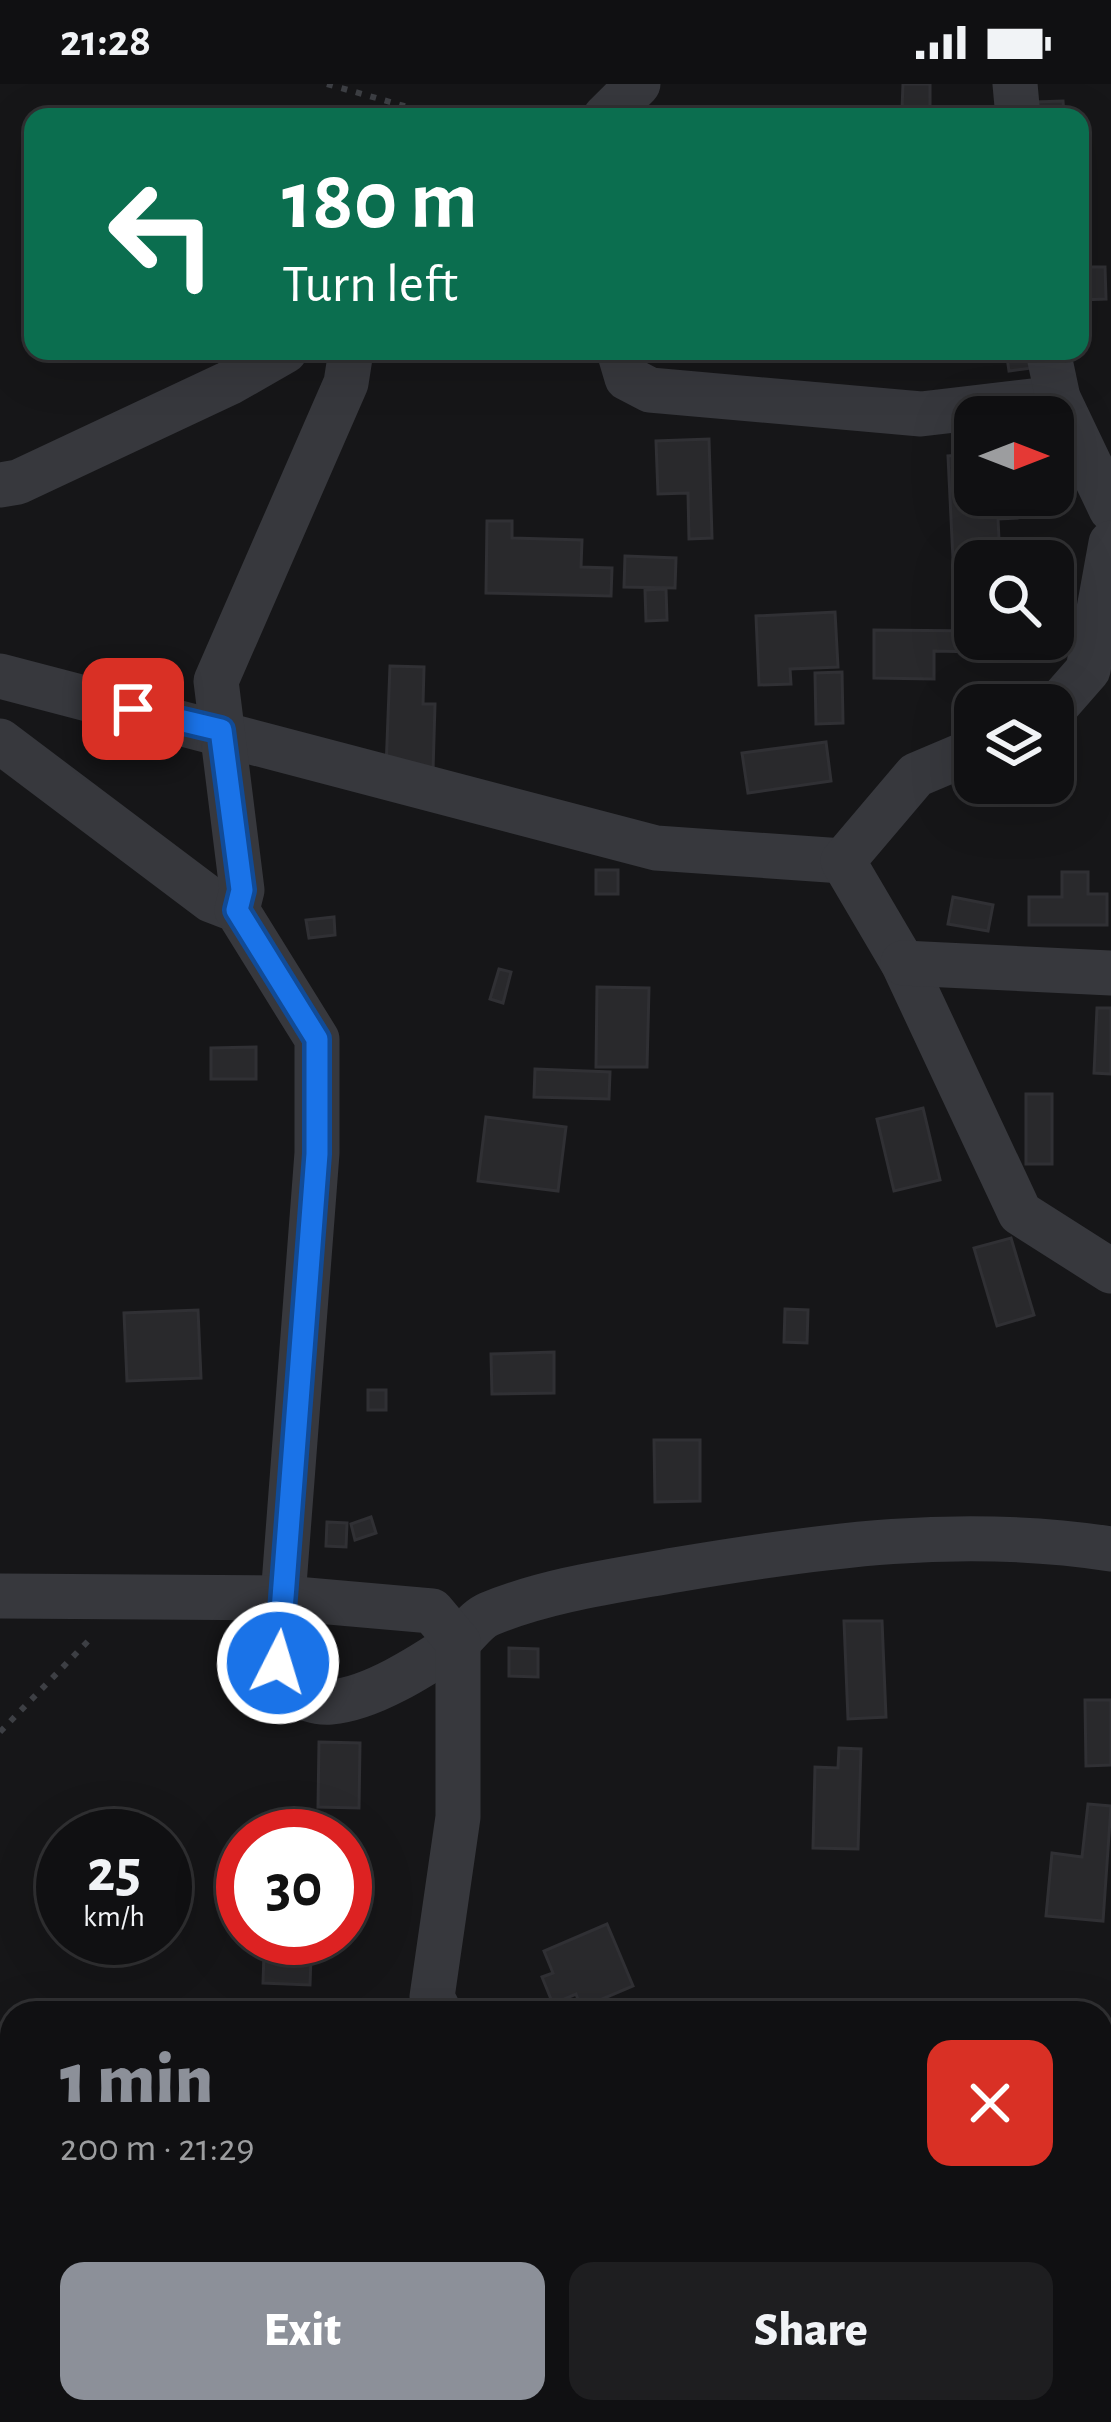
<!DOCTYPE html>
<html lang="en">
<head>
<meta charset="utf-8">
<style>
	:root { --surface:#101012; --page:#1e1e20; --text:#f1f3f6; --muted:#9c9d9f; --line:#303032; --accent:#8c9099 }
	body { margin:0; font-family:"Alegreya Sans",sans-serif; background:var(--page); color:var(--text); height:100vh; display:flex; flex-direction:column; font-size:45px; white-space:nowrap }
	* { box-sizing:border-box; margin:0 }
	p { font-size:39px; color:var(--muted) }
	.icon { flex:none; width:66px; height:66px; fill:none; stroke:currentColor; stroke-width:2; stroke-linecap:round; stroke-linejoin:round }
	.map { position:relative; flex:1; overflow:hidden }
	.side { position:absolute; left:0px; top:1917px; width:1113px; height:423px; display:flex; flex-direction:column; background:var(--surface); border-radius:36px 36px 0 0; box-shadow:0 12px 48px #0002,0 0 0 3px var(--line) }
	.side>* { flex:none }
	.hud { position:absolute; left:24px; top:24px; width:1065px; height:252px; border-radius:24px; box-shadow:0 12px 48px #0002,0 0 0 3px var(--line); background:#0b6e4f; color:#fff; overflow:hidden }
	.needle { width:78px; rotate:90deg }
	.fabs { position:absolute; left:954px; top:312px; display:grid; gap:24px }
	.fabs a { display:grid; place-items:center; width:120px; height:120px; border-radius:24px; background:var(--surface); box-shadow:0 12px 48px #0002,0 0 0 3px var(--line); font-size:60px }
	.speed { position:absolute; left:36px; top:1725px; display:flex; gap:24px; font-size:60px; font-weight:700; text-align:center }
	.speed>* { display:grid; place-content:center; width:156px; height:156px; border-radius:50%; background:var(--surface); box-shadow:0 12px 48px #0002,0 0 0 3px var(--line); line-height:1 }
	.speed small { font-size:30px; font-weight:400 }
	.speed .limit { border:18px solid #d22; background:#fff; color:#111 }
	.pin { position:absolute; display:grid; place-items:center; width:102px; height:102px; color:#fff; margin:-51px; border-radius:24px; box-shadow:0 6px 18px #0006 }
	.me { position:absolute; width:132px; margin:-66px; rotate:5deg; stroke-linejoin:round; filter:drop-shadow(0 0 9px #0008) }
	.turn { display:flex; align-items:center; gap:42px; height:252px; padding:0 60px; font-size:54px }
	.turn .icon { width:156px; height:156px; stroke-width:2.5 }
	.turn b { display:block; font-size:84px; line-height:102px }
	.round { display:grid; place-items:center; flex:none; width:126px; height:126px; border-radius:24px; background:var(--page) }
	.headline { display:flex; align-items:center; justify-content:space-between; height:204px; padding:0 60px }
	h1 { font-size:72px; font-weight:800; line-height:90px; color:var(--accent) }
	.action { display:flex; gap:24px; margin-top:auto; padding:24px 60px }
	.action a { flex:1; height:138px; border-radius:24px; background:var(--accent); color:#fff; font-size:48px; font-weight:800; line-height:138px; text-align:center }
	.action a+a { background:var(--page); color:var(--text) }
	.status { display:flex; justify-content:space-between; align-items:center; height:84px; padding:0 60px; background:var(--surface); direction:ltr }
	.status svg { height:33px; fill:currentColor }
	.map>svg:first-child { display:block }
	.building { fill:#29292c; stroke:#303034; stroke-width:3 }
	.lines { fill:none; stroke-linecap:round; stroke-linejoin:round }
	.path { stroke:#3d3f44; stroke-width:6; stroke-dasharray:6 9; stroke-linecap:butt }
	.minor { stroke:#37383d; stroke-width:45 }
	.route-casing { stroke:#114b97; stroke-width:30 }
	.route { stroke:#1a73e8; stroke-width:21 }
</style>
</head>
<body>
<div class="status"><b>21:28</b><svg viewBox="0 0 49 12"><path d="M0 12V9h3v3zM5 12V6h3v6zM10 12V3h3v9zM15 12V0h3v12zM26 1h20v11H26zM47 4h2v5h-2z"/></svg></div>
<div class="map">
<svg width="1111" height="2338" viewBox="0 0 1111 2338">
	<rect width="100%" height="100%" fill="#161618"/>
	<g class="building">
		<polygon points="903,0 930,0 930,26 902,26"/>
		<polygon points="1063,17 1064,33 1035,33 1035,18"/>
		<polygon points="1080,183 1105,183 1106,215 1080,216"/>
		<polygon points="1006,267 1030,267 1032,284 1009,287"/>
		<polygon points="709,355 712,454 689,455 688,409 658,410 656,357"/>
		<polygon points="975,370 975,411 1016,411 1017,434 998,435 1000,477 975,477 975,495 954,496 948,372"/>
		<polygon points="487,437 512,437 512,454 582,456 581,483 612,484 611,512 486,509"/>
		<polygon points="625,472 676,474 675,504 624,503"/>
		<polygon points="666,505 667,536 646,537 645,506"/>
		<polygon points="835,528 838,583 790,585 791,600 759,601 756,532"/>
		<polygon points="874,546 975,547 978,568 934,567 934,595 874,594"/>
		<polygon points="390,582 424,583 423,620 435,620 433,687 386,685"/>
		<polygon points="842,588 843,639 816,640 815,589"/>
		<polygon points="826,658 831,697 748,709 742,669"/>
		<rect x="596" y="786" width="22" height="24"/>
		<polygon points="1062,788 1088,788 1088,810 1107,810 1107,841 1029,841 1029,813 1062,813"/>
		<polygon points="953,813 993,821 988,847 948,840"/>
		<polygon points="334,833 335,851 309,854 306,836"/>
		<polygon points="499,885 511,888 503,919 490,915"/>
		<polygon points="597,903 649,904 647,983 596,983"/>
		<polygon points="1097,924 1111,924 1111,990 1094,989"/>
		<polygon points="256,963 256,995 211,995 211,964"/>
		<polygon points="535,985 610,988 609,1015 534,1013"/>
		<rect x="1026" y="1010" width="26" height="70"/>
		<polygon points="923,1024 940,1096 894,1107 877,1035"/>
		<polygon points="486,1033 566,1043 558,1107 478,1097"/>
		<polygon points="1011,1154 1034,1231 997,1242 974,1164"/>
		<polygon points="785,1225 808,1226 807,1259 784,1258"/>
		<polygon points="198,1226 201,1294 127,1297 124,1229"/>
		<polygon points="554,1268 554,1309 492,1310 491,1270"/>
		<rect x="368" y="1306" width="18" height="20"/>
		<polygon points="654,1356 700,1356 700,1417 655,1418"/>
		<polygon points="371,1433 376,1449 355,1456 351,1440"/>
		<polygon points="327,1438 347,1439 346,1463 326,1462"/>
		<polygon points="844,1537 882,1537 886,1633 848,1635"/>
		<polygon points="509,1564 538,1565 538,1593 509,1592"/>
		<polygon points="1085,1616 1111,1616 1111,1681 1086,1682"/>
		<polygon points="319,1658 360,1659 359,1724 318,1723"/>
		<polygon points="839,1664 861,1665 858,1765 813,1764 815,1683 838,1684"/>
		<polygon points="1088,1720 1111,1722 1103,1837 1046,1832 1052,1769 1082,1773"/>
		<polygon points="607,1840 633,1902 581,1924 576,1910 553,1920 542,1893 553,1889 544,1867"/>
		<polygon points="264,1870 311,1872 310,1901 263,1899"/>
	</g>
	<g class="lines">
		<g class="path">
			<polyline points="327,0 443,33"/>
			<polyline points="0,1648 92,1553"/>
		</g>
		<g class="minor">
			<polyline points="1015,0 1018,33"/>
			<polyline points="605,33 638,0"/>
			<polyline points="619,267 627,294 650,306 921,330 1058,314"/>
			<polyline points="1048,267 1058,314 1111,425"/>
			<polyline points="0,401 18,398 229,299 285,267"/>
			<polyline points="0,592 656,764 843,777"/>
			<polyline points="1053,626 1088,586 1111,459"/>
			<path d="M0 657 211 816 237 826 317 955V1069L278 1579C287 1603 303 1620 331 1618 371 1615 422 1582 455 1560 467 1551 475 1536 489 1530 547 1506 613 1497 675 1486 823 1461 961 1442 1111 1465"/>
			<polyline points="975,666 916,691 843,777 903,879 1020,1129 1111,1187"/>
			<polyline points="237,826 242,806 216,597 346,299 351,267"/>
			<polyline points="903,879 1111,889"/>
			<polyline points="0,1512 284,1514 432,1527 458,1558 458,1733 432,1913 440,1929"/>
		</g>
	</g>
	<g class="lines">
		<defs>
			<polyline id="route" points="133,625 221,646 242,806 237,826 317,955 317,1070 278,1579"/>
		</defs>
		<use href="#route" class="route-casing"/>
		<use href="#route" class="route"/>
	</g>
</svg>
<div class="fabs">
<a><svg class="needle" viewBox="-14 -14 28 28"><path d="M0-13l5 13h-10z" fill="#e53935"/><path d="M0 13l5-13h-10z" fill="#9c9d9f"/></svg></a>
<a><svg class="icon" aria-label="search" viewBox="0 0 24 24"><circle cx="10" cy="10" r="6"/><path d="M15 15l6 6"/></svg></a>
<a><svg class="icon" aria-label="layers" viewBox="0 0 24 24"><path d="M12 4l9 5-9 5-9-5zM3 14l9 5 9-5"/></svg></a>
</div>
<div class="speed"><div>25<small>km/h</small></div><div class="limit">30</div></div>
<div class="pin" style="left:133px;top:625px;background:#d93025"><svg class="icon" aria-label="arrive" viewBox="0 0 24 24"><path d="M6 21V4h12l-3 4 3 4H6"/></svg></div>
<svg class="me" style="left:278px;top:1579px" viewBox="-20 -20 40 40"><circle r="17" fill="#1a73e8" stroke="#fff" stroke-width="3"/><path d="M0-11L8 9 0 5-8 9z" fill="#fff"/></svg>
<div class="hud">
<div class="turn"><svg class="icon" aria-label="left" viewBox="0 0 24 24"><path d="M17 20v-9H6M10 6l-5 5 5 5"/></svg><div><b>180 m</b>Turn left</div></div>
</div>
<section class="side">
<div class="headline"><div><h1>1 min</h1><p>200 m · 21:29</p></div><a class="round" style="background:#d93025;color:#fff"><svg class="icon" aria-label="close" viewBox="0 0 24 24"><path d="M6 6l12 12M18 6L6 18"/></svg></a></div>
<div class="action"><a>Exit</a><a>Share</a></div>
</section>
</div>
</body>
</html>
